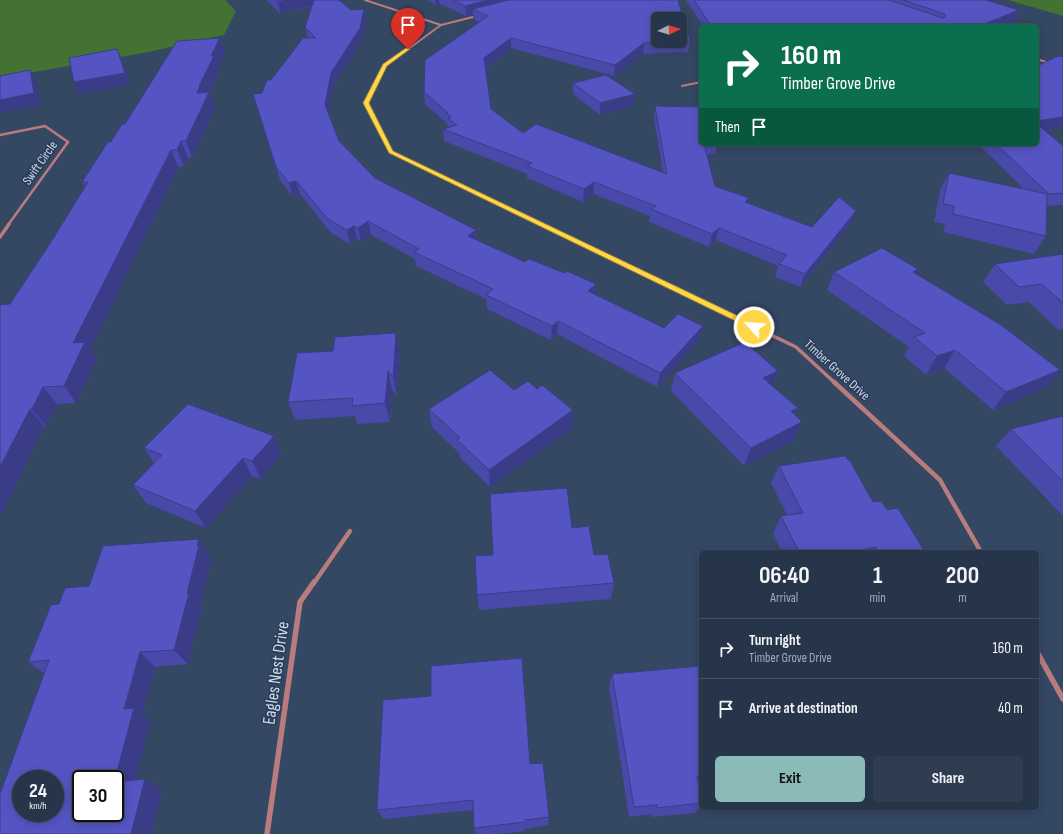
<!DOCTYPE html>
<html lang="en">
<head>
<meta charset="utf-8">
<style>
	:root { --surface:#27354a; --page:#2f3d51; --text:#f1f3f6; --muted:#a4abb5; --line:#435062; --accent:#8bbbb9 }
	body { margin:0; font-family:"Sofia Sans Condensed",sans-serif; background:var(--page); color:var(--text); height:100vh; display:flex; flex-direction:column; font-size:15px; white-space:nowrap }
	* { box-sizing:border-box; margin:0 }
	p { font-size:13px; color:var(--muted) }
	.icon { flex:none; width:22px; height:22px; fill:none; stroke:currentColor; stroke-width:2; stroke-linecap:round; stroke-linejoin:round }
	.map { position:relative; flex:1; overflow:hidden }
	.drawer { position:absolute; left:699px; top:550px; width:340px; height:260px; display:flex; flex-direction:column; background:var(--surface); border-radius:6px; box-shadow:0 2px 10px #0003,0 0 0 1px var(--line) }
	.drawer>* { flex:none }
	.guide { position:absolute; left:699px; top:24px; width:340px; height:122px; border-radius:6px; box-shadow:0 2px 10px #0003,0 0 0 1px var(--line); background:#0b6e4f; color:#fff; overflow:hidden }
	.needle { width:26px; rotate:85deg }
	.controls { position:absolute; left:651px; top:12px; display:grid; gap:8px }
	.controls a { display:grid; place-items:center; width:36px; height:36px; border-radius:6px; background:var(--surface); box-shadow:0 2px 10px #0003,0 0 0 1px var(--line); font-size:20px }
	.speed { position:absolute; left:12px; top:770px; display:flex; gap:8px; font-size:20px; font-weight:700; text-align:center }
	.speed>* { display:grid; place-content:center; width:52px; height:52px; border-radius:50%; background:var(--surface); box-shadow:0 2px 10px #0003,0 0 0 1px var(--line); line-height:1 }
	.speed small { font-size:10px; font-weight:400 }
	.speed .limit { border:2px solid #111; border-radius:6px; background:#fff; color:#111 }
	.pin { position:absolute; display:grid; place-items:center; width:34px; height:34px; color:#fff; margin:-41px -17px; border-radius:50% 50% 50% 0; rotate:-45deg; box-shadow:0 0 4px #0007 }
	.pin .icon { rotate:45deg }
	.me { position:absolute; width:44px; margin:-22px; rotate:296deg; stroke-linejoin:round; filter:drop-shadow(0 0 3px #0008) }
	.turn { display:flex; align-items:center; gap:14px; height:84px; padding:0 16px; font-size:18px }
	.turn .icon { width:52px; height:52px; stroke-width:2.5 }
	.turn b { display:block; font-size:28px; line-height:34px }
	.then { display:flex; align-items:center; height:38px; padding:0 16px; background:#0003; gap:8px; font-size:15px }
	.eta { display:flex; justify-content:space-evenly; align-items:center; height:68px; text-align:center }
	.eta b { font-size:24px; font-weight:700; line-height:28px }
	.primary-button { display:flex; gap:8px; margin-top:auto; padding:8px 16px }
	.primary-button a { flex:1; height:46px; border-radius:6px; background:var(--accent); color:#111; font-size:16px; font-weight:700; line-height:46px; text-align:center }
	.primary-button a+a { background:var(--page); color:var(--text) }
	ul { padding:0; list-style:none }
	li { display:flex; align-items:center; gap:12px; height:60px; padding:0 16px; border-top:1px solid var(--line) }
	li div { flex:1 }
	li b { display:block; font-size:15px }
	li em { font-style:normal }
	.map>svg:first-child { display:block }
	.green { fill:#437232 }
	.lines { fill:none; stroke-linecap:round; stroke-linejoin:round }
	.minor-far4 { stroke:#b87c7d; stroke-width:2 }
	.minor-far3 { stroke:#b87c7d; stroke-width:2.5 }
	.minor-far2 { stroke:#b87c7d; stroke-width:3.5 }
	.minor-far1 { stroke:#b87c7d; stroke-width:4.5 }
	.minor { stroke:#b87c7d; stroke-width:5.5 }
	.wall { fill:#4849a8 }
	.shaded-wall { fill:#3b3c88 }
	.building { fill:#5455c3; stroke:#3b3c88; fill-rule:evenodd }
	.route { fill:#ffd54a; stroke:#a68a30 }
	.labels { text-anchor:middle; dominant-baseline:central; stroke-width:3; stroke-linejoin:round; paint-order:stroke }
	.far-street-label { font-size:13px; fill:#cfdaeb; stroke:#2a3c57 }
	.near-street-label { font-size:18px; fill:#cfdaeb; stroke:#2a3c57 }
</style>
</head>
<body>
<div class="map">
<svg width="1063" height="834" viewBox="0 0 1063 834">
	<rect width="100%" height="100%" fill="#344763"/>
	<g class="green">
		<polygon points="0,0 225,0 236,11 224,35 149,52 0,78"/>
		<polygon points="1008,0 1063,0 1063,16"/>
	</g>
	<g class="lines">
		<g class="minor-far4">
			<polyline points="365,0 441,25"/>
			<polyline points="1037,59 1049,63"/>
			<polyline points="682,86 701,82"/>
			<polyline points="368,100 385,66 441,25 477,16"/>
		</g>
		<g class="minor-far3">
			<polyline points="368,99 366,103 391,152 543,225"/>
			<polyline points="0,135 45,126 68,142 8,225"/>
		</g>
		<g class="minor-far2">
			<polyline points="541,224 796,347 835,383"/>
			<polyline points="0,237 9,224"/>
		</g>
		<g class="minor-far1">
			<polyline points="834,382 940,480 981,552"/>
			<polyline points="314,583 350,531"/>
		</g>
		<g class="minor">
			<polyline points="1037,652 1063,699"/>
			<polyline points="267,834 300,602 314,582"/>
		</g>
	</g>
	<g class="wall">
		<polygon points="266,0 339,0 351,10 364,9 366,20 362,39 334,85 328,114 339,141 375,178 476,230 477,240 525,262 564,273 596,284 595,295 664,328 700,339 657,387 557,334 551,340 487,309 486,299 416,266 415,259 371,235 361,241 357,239 350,244 331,233 300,194 292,196 280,180 253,94 262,93 271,80 308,38 305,27 312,7 280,13"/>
		<polygon points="427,0 678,0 690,41 688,52 643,54 614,76 511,48 486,69 491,109 523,133 663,172 654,118 655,106 701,144 717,144 715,154 707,154 715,186 749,198 747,203 812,227 856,211 851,224 800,287 775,277 778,266 716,240 709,247 649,222 650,216 593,194 583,202 527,178 527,174 444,141 443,129 449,128 448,126 447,125 447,123 425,104 424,92 479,22 473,19 473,14 466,16 440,4 436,5"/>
		<polygon points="686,0 986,0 1019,10 1014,21 1000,26 703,26"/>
		<polygon points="225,53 218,66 219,71 209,92 215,108 192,157 188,158 184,166 178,167 90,350 97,359 76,403 57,404 46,426 44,426 0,517 51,242 85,187 82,182 111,142 125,124"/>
		<polygon points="1063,56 1063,127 1045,131 1063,146 1063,205 1047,206 1046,236 1034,254 943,232 945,224 934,222 940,190 949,173 1024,189 978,144 1037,144"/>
		<polygon points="573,83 635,94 633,106 600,115 573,94"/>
		<polygon points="807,144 845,144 844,145 809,147"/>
		<polygon points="922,144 968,144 924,146"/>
		<polygon points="1063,254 1063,329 1058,330 1029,302 1007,305 983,282 995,264"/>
		<polygon points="834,272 916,274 1060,370 1045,388 993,410 944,368 926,375 904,356 909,347 827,290"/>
		<polygon points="400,352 397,395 392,390 390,422 357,424 355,416 295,420 288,402"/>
		<polygon points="778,371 772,385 798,408 795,415 794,440 744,466 671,391 675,373"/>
		<polygon points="537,389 573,410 572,428 490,487 460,458 459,453 432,427 429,409 514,390"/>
		<polygon points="1063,416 1063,516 996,446 1011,429"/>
		<polygon points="274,436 281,454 261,479 252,476 206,528 146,503 133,485 154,463 144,448"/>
		<polygon points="779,466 873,502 887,510 925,552 782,552 773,533 781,516 787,515 771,483"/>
		<polygon points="572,528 594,555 614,583 611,599 479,610 477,595 493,555"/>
		<polygon points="210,555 209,559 211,561 200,606 201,608 188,664 155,667 142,714 150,721 135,780 145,779 162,790 151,834 44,673 28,662 59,604 89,586"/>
		<polygon points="701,666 701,786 699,787 701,797 701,805 695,813 652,817 651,814 629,817 609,687 612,674"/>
		<polygon points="530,764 549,817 548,825 525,829 525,831 498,834 476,834 474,828 473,810 384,819 377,810"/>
	</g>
	<g class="shaded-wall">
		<polygon points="288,0 317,0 318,5 280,13 278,2"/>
		<polygon points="435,0 439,0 440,4 436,5"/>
		<polygon points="488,0 527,0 473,9 473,14 466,16 465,6"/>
		<polygon points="364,9 366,20 362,39 334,85 328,118 325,105 331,73"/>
		<polygon points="1019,10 1014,21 1000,26 979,26"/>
		<polygon points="220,38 225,53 218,66 219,71 205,99 209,92 215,108 192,157 186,141 197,93 199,86 211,56"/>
		<polygon points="511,38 511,48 485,69 484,58"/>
		<polygon points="644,43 643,54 614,76 615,65"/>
		<polygon points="117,49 122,60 130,84 79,94 74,82"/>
		<polygon points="30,70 36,81 40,105 0,113 0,100"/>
		<polygon points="635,94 633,106 600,115 600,103"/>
		<polygon points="1063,117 1063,127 1037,132 1037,121"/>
		<polygon points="181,141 188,158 184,166 177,150"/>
		<polygon points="171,150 178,167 90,350 97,359 76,403 64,386 73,343"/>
		<polygon points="296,181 300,194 292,196 289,183"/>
		<polygon points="594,182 593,194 583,202 584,189"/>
		<polygon points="749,198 745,211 745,202"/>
		<polygon points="856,211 851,224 800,287 805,274"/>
		<polygon points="368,221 371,235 361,241 358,228"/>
		<polygon points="354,226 357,239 350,244 347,230"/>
		<polygon points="719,228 716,240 709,247 712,234"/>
		<polygon points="476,230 477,244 468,236"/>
		<polygon points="918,269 908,288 913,272"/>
		<polygon points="596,284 595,297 588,291"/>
		<polygon points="558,321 557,334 551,340 552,326"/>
		<polygon points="703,326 700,339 657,387 660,373"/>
		<polygon points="396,333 400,352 397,395 393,377"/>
		<polygon points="955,350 944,368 926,375 937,356"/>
		<polygon points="1060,370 1045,388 993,410 1006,392"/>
		<polygon points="388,371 392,390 390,422 385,403"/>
		<polygon points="778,371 771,389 763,378"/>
		<polygon points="43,387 57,404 46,426 32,409"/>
		<polygon points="798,408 790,426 791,411"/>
		<polygon points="30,409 44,426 0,517 0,467"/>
		<polygon points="573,410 572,428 490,487 489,470"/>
		<polygon points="802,422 794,440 744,466 751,448"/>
		<polygon points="274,436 281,454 261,479 252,461"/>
		<polygon points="243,458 252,476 206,528 195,511"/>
		<polygon points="199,539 210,555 209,559 211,561 200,606 201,608 188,664 174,650"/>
		<polygon points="140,652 155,667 142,714 150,721 132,793 115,783 115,779 124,709"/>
		<polygon points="145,779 162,790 151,834 131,834"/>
	</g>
	<g class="building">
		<polygon points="275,0 288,0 278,2"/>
		<polygon points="314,0 339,0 351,10 364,9 360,28 331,73 325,105 339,141 375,178 476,230 468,236 525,262 529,259 532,260 564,273 567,271 596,284 588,291 664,328 678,314 703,326 660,373 558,321 552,326 486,295 493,289 414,252 419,249 368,221 358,228 354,226 347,230 328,219 296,181 289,183 276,167 253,94 262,93 267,80 271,80 303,38 316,38 305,27"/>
		<polygon points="453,0 488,0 465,6"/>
		<path d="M508 0H678L690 41 644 43 615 65 511 38 484 58 491 109 523 133 536 124 667 174 655 106 701 107V144H704L715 186 749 198 745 202 812 227 839 197 856 211 805 274 779 264 787 255 719 228 712 234 651 209 656 206 594 182 584 189 527 166 532 163 443 129 457 125 448 118 451 117 446 113H448L424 92 425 60 488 16 473 9ZM658 19H680V41H658Z"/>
		<polygon points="694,0 889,0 942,18 945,17 945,14 903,0 986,0 1019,10 979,26 711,26"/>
		<polygon points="220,38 211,56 214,56 199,86 200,86 197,93 209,92 186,141 181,141 177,150 171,150 73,343 85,342 64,386 43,387 32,409 30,409 0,467 0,305 10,304 51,242 88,182 82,182 108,142 111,142 122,124 125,124 177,41"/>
		<polygon points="117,49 125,73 74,82 69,58"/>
		<polygon points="1058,56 1063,57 1063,117 1037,121 1037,66"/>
		<polygon points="30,70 34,93 0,100 0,76"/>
		<polygon points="606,75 635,94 600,103 573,83"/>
		<polygon points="1037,124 1063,146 1063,193 1049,194 996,144 1037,144"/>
		<polygon points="949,173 1047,194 1046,236 953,214 954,206 943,204"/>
		<polygon points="882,248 918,269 913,272 1001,325 1060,370 1006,392 955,350 937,356 914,337 925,333 834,272"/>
		<polygon points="1063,254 1063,303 1042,284 1019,287 995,264"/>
		<polygon points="396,333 393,377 388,371 385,403 352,406 353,398 288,402 297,353 333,351 335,337"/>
		<polygon points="745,342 778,371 763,378 798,408 791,411 802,422 751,448 675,373"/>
		<polygon points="490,370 514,390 528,381 537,389 542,385 573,410 489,470 457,440 460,438 429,409"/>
		<polygon points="188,404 274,436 252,461 243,458 195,511 133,485 162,455 144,448"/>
		<polygon points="1063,416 1063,481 1011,429"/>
		<polygon points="845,456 848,460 849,459 873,502 881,501 887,510 898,508 925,552 879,552 876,547 850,552 799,552 781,516 803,513 779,466"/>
		<polygon points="567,488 572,528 589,526 594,555 608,554 614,583 477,595 475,556 493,555 490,494"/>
		<path d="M199 539 197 545H199L187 593H189L174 650 140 652 124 709 134 708 115 779H81V813H115V782L145 779 131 834H0V794L49 660 28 662 51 605 59 604 65 588 89 586 103 546ZM21 779H55V813H21Z"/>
		<polygon points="522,658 530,764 543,763 549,817 525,820 525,822 474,828 473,800 377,810 383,700 431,696 431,666"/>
		<polygon points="701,666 701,777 697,777 701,797 701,803 657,808 657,805 634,807 612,674"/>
	</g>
	<polygon class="route" points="406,48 410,49 387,66 369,103 393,151 757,325 757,329 752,329 389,153 363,103 383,64"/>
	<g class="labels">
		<g class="far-street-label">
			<text transform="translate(40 163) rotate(-55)">Swift Circle</text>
			<text transform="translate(837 370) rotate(42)">Timber Grove Drive</text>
		</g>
		<g class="near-street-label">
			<text transform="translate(276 673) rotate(-82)">Eagles Nest Drive</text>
		</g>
	</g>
</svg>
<div class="controls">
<a><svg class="needle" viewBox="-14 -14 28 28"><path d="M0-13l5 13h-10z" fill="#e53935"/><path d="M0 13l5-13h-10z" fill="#a4abb5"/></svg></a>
</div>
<div class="speed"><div>24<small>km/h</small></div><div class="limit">30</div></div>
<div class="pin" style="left:408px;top:49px;background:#d93025"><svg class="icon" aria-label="arrive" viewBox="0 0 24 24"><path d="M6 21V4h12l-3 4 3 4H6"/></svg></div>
<svg class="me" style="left:754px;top:327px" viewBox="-20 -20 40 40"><circle r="17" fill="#ffd54a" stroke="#fff" stroke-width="3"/><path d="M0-11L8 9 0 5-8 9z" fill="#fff"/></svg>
<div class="guide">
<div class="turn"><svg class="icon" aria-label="right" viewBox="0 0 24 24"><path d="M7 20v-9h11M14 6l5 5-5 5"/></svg><div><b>160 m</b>Timber Grove Drive</div></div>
<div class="then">Then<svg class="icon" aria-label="arrive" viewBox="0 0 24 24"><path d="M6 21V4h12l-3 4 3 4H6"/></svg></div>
</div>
<section class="drawer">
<div class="eta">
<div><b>06:40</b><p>Arrival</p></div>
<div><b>1</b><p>min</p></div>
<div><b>200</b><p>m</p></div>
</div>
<ul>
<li><svg class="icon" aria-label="right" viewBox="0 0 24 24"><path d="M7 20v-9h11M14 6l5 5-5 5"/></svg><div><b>Turn right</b><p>Timber Grove Drive</p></div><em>160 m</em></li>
<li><svg class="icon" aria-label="arrive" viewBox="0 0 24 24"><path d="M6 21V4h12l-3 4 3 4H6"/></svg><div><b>Arrive at destination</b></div><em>40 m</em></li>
</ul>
<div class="primary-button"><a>Exit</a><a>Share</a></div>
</section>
</div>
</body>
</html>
